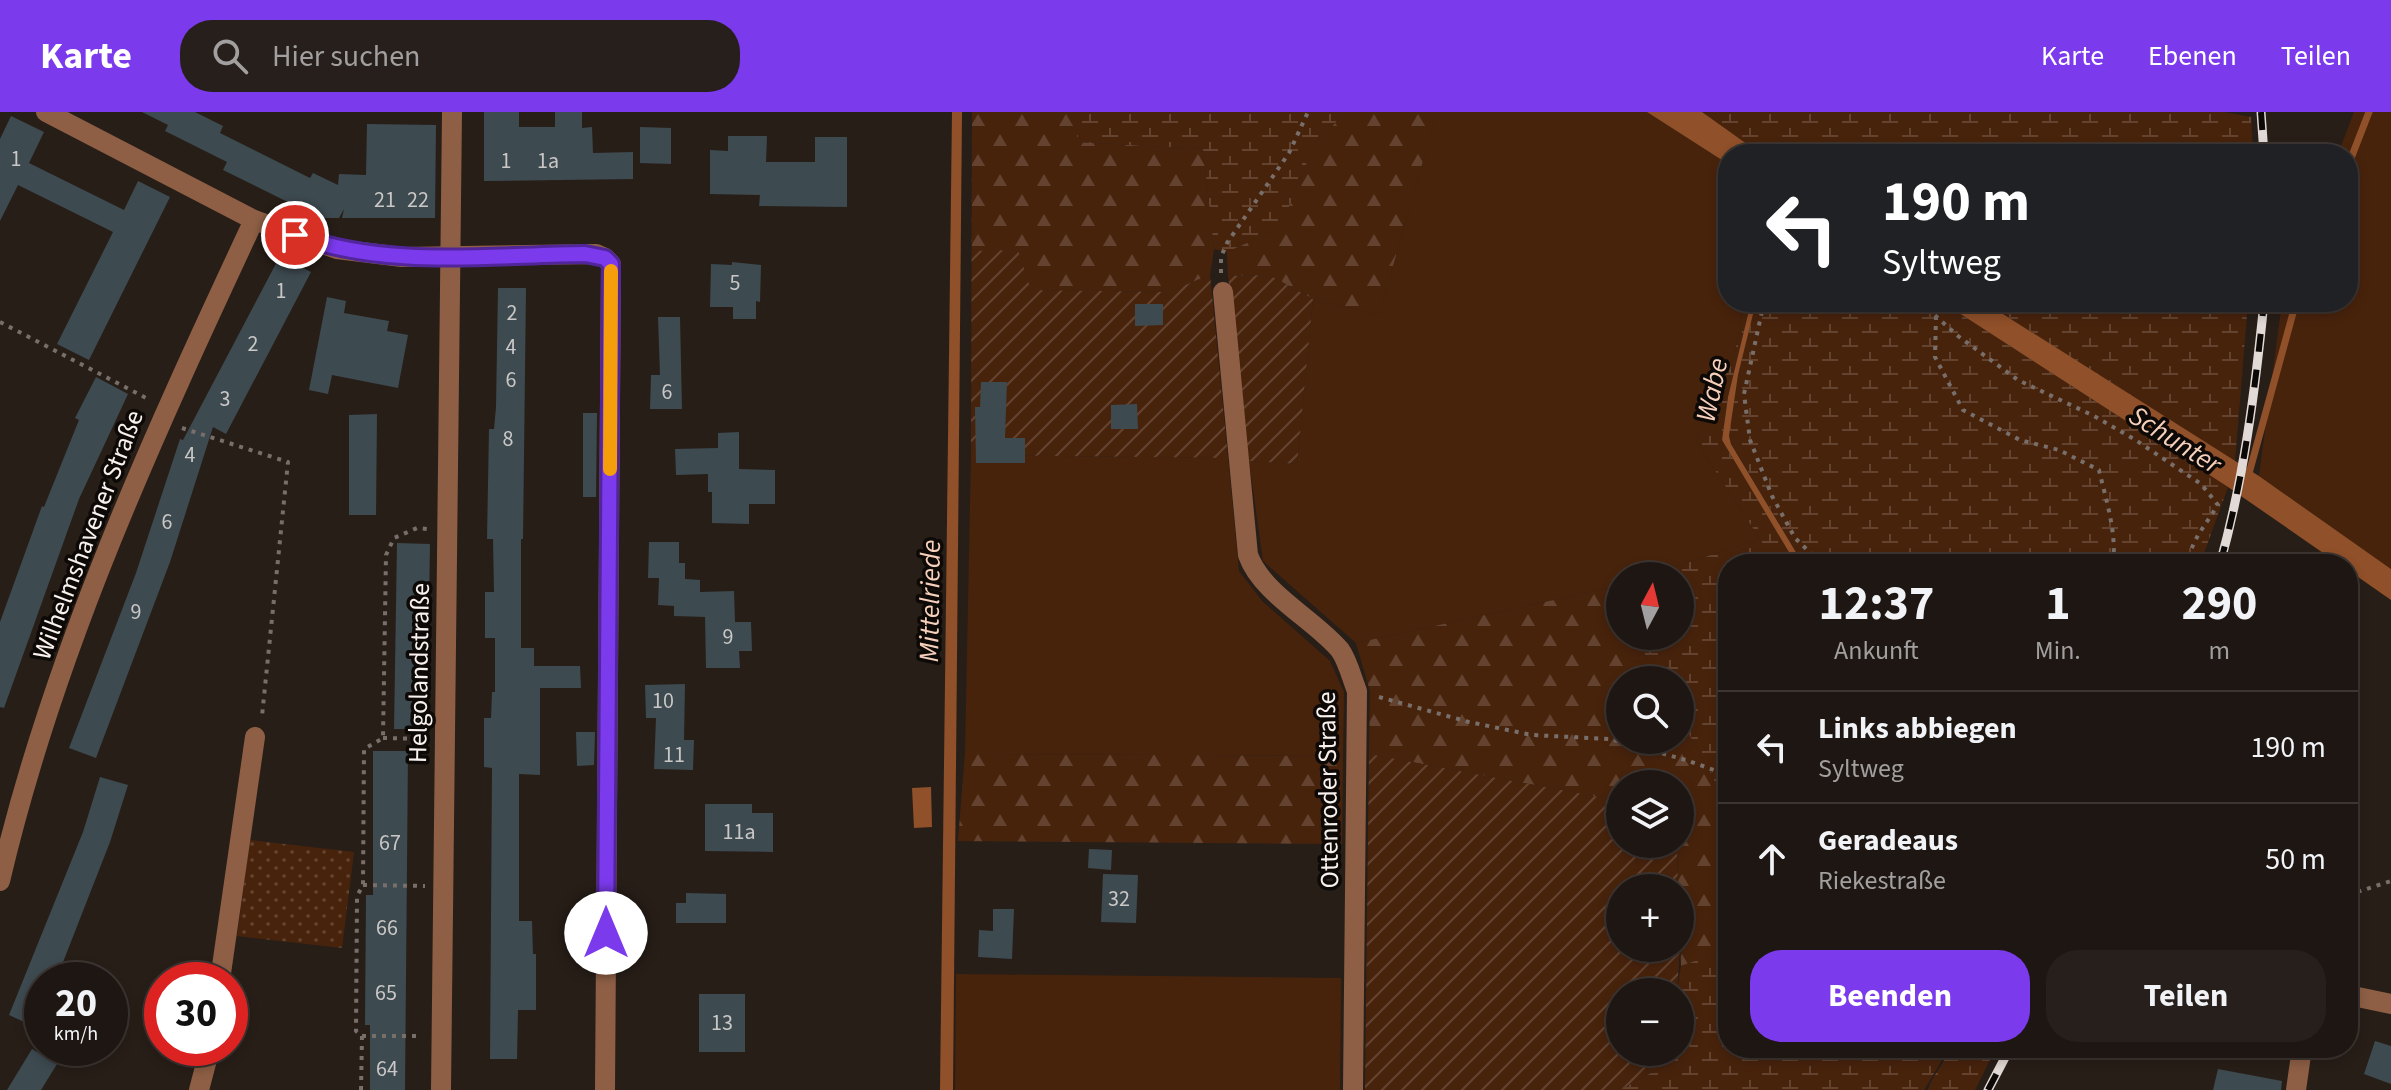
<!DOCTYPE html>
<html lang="de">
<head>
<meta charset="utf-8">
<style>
	:root { --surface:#1e1612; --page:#261f1b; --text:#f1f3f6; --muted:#a19f9f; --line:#3c3532; --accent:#7c3aed }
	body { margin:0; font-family:"Source Sans 3",sans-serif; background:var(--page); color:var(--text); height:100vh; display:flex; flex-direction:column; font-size:30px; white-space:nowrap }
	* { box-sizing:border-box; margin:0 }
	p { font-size:26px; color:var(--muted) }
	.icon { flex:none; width:44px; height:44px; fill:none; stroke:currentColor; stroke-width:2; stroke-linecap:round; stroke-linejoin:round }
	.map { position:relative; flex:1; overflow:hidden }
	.side { position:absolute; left:1718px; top:442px; width:640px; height:504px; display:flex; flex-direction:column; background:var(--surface); border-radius:32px; box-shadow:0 4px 12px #0003,0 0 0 2px var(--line) }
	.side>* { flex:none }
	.top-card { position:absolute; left:1718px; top:32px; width:640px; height:168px; border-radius:32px; box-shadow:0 4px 12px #0003,0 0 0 2px var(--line); background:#202124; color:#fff; overflow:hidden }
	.needle { width:52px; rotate:7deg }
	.tools { position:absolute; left:1606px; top:450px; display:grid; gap:16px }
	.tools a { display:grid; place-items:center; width:88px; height:88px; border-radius:50%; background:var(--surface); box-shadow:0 4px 12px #0003,0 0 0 2px var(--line); font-size:40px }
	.speed { position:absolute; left:24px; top:850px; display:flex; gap:16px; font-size:40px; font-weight:700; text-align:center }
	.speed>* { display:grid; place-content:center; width:104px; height:104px; border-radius:50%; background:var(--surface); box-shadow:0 4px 12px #0003,0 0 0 2px var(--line); line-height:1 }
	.speed small { font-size:20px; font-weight:400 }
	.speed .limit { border:12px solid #d22; background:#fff; color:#111 }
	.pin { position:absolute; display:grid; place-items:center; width:68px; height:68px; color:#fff; margin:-34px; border:4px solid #fff; border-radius:50%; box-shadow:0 2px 8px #0007 }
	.me { position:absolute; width:88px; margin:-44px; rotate:0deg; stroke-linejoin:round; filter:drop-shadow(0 0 6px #0008) }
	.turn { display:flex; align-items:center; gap:28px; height:168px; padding:0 32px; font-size:36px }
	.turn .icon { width:104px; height:104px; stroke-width:2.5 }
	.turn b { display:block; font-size:56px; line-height:68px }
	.eta { display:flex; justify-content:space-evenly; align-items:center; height:136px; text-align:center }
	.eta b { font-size:48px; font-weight:700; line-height:56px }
	.action { display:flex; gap:16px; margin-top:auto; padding:16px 32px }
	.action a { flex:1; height:92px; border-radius:32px; background:var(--accent); color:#fff; font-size:32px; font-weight:700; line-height:92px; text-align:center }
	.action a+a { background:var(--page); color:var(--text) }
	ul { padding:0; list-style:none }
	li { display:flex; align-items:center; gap:24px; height:112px; padding:0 32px; border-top:2px solid var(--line) }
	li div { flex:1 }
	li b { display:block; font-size:30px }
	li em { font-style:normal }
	header { display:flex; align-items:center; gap:48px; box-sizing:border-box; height:112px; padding:0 40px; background:var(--accent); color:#fff }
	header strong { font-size:38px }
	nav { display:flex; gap:44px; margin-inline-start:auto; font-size:28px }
	.search { width:560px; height:72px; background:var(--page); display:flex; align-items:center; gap:20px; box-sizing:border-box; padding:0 28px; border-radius:32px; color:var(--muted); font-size:30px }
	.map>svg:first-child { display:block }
	.grass { fill:#48230c }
	.forest { fill:url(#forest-firs) }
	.wetland { fill:url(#wetland-marsh) }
	.park { fill:url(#park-dots) }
	.garden { fill:url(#garden-furrows) }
	.water { fill:#905029 }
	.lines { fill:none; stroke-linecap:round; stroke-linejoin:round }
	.stream { stroke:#905029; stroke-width:7 }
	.building { fill:#3d4a50 }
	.path { stroke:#796f6a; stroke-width:4; stroke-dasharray:4 6; stroke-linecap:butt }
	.minor { stroke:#8e5f45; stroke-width:20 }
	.rail-casing { stroke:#e2dad6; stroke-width:9 }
	.rail { stroke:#0d0907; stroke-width:6; stroke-dasharray:18; stroke-linecap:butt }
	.route-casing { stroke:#51269a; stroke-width:20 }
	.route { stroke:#7c3aed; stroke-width:14 }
	.slow { stroke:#f59e0b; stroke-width:14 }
	.labels { text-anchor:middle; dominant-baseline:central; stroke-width:7; stroke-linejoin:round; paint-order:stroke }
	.number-label { font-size:22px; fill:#cac7c6 }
	.street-label { font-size:26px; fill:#f9f1ed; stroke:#0d0907 }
	.water-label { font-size:28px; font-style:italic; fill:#f7d0bb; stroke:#0d0907 }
</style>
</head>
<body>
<header>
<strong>Karte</strong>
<div class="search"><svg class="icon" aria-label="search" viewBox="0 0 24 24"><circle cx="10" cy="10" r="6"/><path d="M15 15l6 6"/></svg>Hier suchen</div>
<nav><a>Karte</a><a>Ebenen</a><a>Teilen</a></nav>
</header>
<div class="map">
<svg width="2391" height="978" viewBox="0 0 2391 978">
	<defs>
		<pattern id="forest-firs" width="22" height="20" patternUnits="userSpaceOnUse" patternTransform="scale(2)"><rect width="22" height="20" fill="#48230c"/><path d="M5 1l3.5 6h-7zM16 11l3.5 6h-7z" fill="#634330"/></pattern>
		<pattern id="wetland-marsh" width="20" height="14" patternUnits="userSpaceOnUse" patternTransform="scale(2)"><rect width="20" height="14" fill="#48230c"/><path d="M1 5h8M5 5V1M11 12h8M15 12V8" fill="none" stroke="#634330"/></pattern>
		<pattern id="park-dots" width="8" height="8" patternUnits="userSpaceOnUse" patternTransform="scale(2)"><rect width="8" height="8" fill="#48230c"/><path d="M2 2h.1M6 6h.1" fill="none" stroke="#634330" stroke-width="1.8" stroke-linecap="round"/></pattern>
		<pattern id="garden-furrows" width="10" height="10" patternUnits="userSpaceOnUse" patternTransform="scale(2)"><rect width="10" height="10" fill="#48230c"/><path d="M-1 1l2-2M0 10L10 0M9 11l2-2" fill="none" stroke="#634330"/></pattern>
	</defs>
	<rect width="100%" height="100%" fill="#281e18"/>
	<g class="grass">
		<polygon points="1437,0 1647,0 1728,52 1728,190 1744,190 1735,241 1696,329 1760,427 1647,464 1620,464 1620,473 1609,476 1356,531 1263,449 1249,349 1297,352 1313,187 1379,203"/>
		<polygon points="2354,0 2391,0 2391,457 2259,364 2282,190 2348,190 2348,42 2338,42"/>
		<polygon points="971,343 1228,346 1239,459 1262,489 1330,549 1344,580 1343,644 965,642"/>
		<polygon points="956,862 1341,866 1340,978 955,978"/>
	</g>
	<g class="forest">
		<polygon points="972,0 1077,0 1078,30 1203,37 1214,137 1210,163 1168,180 1030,178 972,139"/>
		<polygon points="1345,0 1437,0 1379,203 1313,187 1269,163 1228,164 1227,140 1281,115 1313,35"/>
		<polygon points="1609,476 1620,497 1620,524 1635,524 1659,568 1620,568 1620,628 1680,628 1680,606 1728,693 1728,837 1681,854 1677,732 1680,732 1680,672 1620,672 1620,689 1369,642 1370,579 1356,531"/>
		<polygon points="965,642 1343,644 1342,732 958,729"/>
	</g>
	<g class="wetland">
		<polygon points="1077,0 1345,0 1313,35 1281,115 1227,140 1214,137 1203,37 1077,30"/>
		<polygon points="1702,0 2224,0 2251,5 2253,42 1761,42"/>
		<polygon points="1744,190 1751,190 1728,285 1722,328 1796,452 1728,452 1728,693 1680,606 1680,568 1659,568 1635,524 1680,524 1680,464 1647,464 1760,427 1696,329 1735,241"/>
		<polygon points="1756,190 1942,190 2228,375 2200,452 1803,452 1731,331 1729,324 1738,263"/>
		<polygon points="1984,190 2248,190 2235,349"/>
		<polygon points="1728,837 1728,936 1945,936 1942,948 1924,978 1620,978 1667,952 1669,940 1680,940 1680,880 1677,880 1681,854"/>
		<path d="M1949 936H1996L1975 978H1928C1932 963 1944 954 1949 936Z"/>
	</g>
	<polygon class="park" points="250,728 354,740 342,836 237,824"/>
	<g class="garden">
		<polygon points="972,0 972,139 1018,138 1031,178 1168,180 1210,163 1228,346 971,343"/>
		<polygon points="1269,163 1313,187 1297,352 1249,349 1228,164"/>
		<polygon points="1369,642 1620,689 1620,732 1677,732 1678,776 1620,776 1620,836 1680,835 1677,880 1620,880 1620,940 1669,940 1667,952 1620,978 1365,978"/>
	</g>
	<g class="water">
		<polygon points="952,0 962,0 953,978 940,978"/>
		<polygon points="1647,0 1702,0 1761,42 1728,42 1728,52"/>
		<polygon points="1751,190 1756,190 1738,263 1729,324 1731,332 1803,452 1796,452 1722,328 1728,285"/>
		<polygon points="1942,190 1984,190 2259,364 2391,457 2391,488 2348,458 2348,452 2339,452 2228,375"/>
		<polygon points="931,675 932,715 914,716 912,676"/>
	</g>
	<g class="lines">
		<g class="stream">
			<polyline points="2348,54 2369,0"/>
			<polyline points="2248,365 2296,190"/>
		</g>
	</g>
	<g class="building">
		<polygon points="142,0 195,0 223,14 220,21 310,66 313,61 338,73 339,62 366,63 367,12 436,13 435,106 342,106 344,97 339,106 320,106 223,58 227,50 165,19 168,13"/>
		<polygon points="484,0 519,0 519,15 555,15 555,0 582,0 582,16 592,15 593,41 633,40 633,67 484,69"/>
		<polygon points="11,4 44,20 29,51 124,98 138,69 170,85 89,248 57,232 113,120 18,73 0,109 0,27"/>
		<polygon points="640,15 671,16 671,52 640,51"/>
		<polygon points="728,24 767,24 766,50 815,50 815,25 847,25 847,95 759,94 760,83 710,82 710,38 728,39"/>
		<polygon points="280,144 311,160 226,322 213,315 170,450 96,646 69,636 136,461 180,327 183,328"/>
		<polygon points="732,150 761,153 760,190 756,189 756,207 733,207 733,195 710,195 711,152 732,153"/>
		<polygon points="498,176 526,176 523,427 521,427 521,536 534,536 534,554 580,554 581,576 540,576 540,663 519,662 519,809 532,809 533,842 536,842 536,898 518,898 517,947 490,947 492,656 484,655 484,606 491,606 492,580 495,580 495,526 485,526 485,480 494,480 493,427 487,427 489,317 494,317 496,295"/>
		<polygon points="327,185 346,189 344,201 389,209 387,219 408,223 398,276 332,263 328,282 309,278"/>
		<polygon points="1135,192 1163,192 1163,213 1135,214"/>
		<polygon points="658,205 680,205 682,297 650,297 651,263 660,263"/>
		<polygon points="96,265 128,282 79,387 4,596 0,595 0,510 42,394 44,395 79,308 75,306"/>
		<polygon points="981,270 1007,270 1005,326 1025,326 1025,351 976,351 975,295 980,295"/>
		<polygon points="1137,292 1138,317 1111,317 1111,293"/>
		<polygon points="583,301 597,301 596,385 583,385"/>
		<polygon points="377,302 376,403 349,403 349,303"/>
		<polygon points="739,320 739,357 775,358 775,392 749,392 749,412 712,411 712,380 708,380 708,362 676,363 675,337 718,336 718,321"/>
		<polygon points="649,430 679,430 679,451 685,451 685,467 700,468 700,480 734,479 735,510 751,510 752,539 739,539 740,556 706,556 705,505 674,504 674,494 658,493 659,466 648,466"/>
		<polygon points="397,431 430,432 427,617 394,617"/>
		<polygon points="685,572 684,628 694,628 693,658 654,657 656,606 646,606 645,573"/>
		<polygon points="576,620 595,620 594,653 577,654"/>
		<polygon points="373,639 408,639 405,978 370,978 370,913 365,913 366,783 373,783"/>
		<polygon points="100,665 128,673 110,730 56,868 42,868 42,898 35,915 9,903 83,720"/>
		<polygon points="705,692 752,692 752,701 773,701 773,740 705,739"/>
		<polygon points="1089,737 1112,738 1111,758 1088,756"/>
		<polygon points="1103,762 1138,763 1136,811 1101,810"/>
		<polygon points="686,781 726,782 726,811 676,811 676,791 686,791"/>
		<polygon points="993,797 1014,797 1012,847 978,845 979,818 993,819"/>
		<rect x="699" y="882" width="46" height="58"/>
		<polygon points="2375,929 2391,934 2391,972 2364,962"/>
		<polygon points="32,937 57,952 41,978 7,978"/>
		<polygon points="2218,957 2282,969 2281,978 2213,978"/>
	</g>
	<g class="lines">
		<g class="path">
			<polyline points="1221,161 1221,145 1227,131 1289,41 1308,0"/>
			<polyline points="1764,190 1744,282 1750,328 1772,384 1795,426 1822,452"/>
			<polyline points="1920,190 1958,224 2018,268 2094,304 2134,327 2201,372 2218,393 2198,423 2184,452"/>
			<path d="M1936 204 1935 245 1963 298 2020 328 2059 338 2099 358C2106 388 2117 421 2113 452"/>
			<polyline points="0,210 150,288"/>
			<polyline points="182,316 288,350 262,604"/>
			<polyline points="1379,585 1469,610 1532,623 1610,627 1686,648 1728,663"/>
			<polyline points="383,626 425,627"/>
			<polyline points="363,773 425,774"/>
			<polyline points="2348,783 2391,769"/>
			<polyline points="362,924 420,924"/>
			<polyline points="361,978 362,924 356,919 357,784 363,773 364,637 383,626 386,443 394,426 417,416 427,417"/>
		</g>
		<g class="minor">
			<polyline points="46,0 254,108 337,137 402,145 596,142 605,146 611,152 605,978"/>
			<path d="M1223 180 1248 443C1262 482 1314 507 1340 538 1348 549 1352 567 1357 579L1353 978"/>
			<path d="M0 769C54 538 154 322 254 108"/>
			<polyline points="220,868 255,625"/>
			<polyline points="2348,883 2391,892"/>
			<polyline points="199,978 210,936"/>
			<polyline points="441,978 452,0"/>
			<polyline points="2296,978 2302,936"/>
		</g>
		<defs>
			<g id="rail">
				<polyline points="2261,0 2264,42"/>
				<path d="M2220 452C2244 366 2255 279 2264 190"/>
				<polyline points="1988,978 2010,936"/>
			</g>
		</defs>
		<use href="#rail" class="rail-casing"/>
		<use href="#rail" class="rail"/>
	</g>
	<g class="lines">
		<defs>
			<path id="route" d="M295 123C387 157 489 143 585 142L605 146 611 152 606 821"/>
		</defs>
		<use href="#route" class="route-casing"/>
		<use href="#route" class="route"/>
		<polyline class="slow" points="610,357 611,159"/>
	</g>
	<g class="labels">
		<g class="number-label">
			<text x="16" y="47">1</text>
			<text x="506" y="49">1</text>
			<text x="548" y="49">1a</text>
			<text x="385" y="88">21</text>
			<text x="418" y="88">22</text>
			<text x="735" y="171">5</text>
			<text x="281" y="179">1</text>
			<text x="512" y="201">2</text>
			<text x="253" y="232">2</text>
			<text x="511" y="235">4</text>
			<text x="511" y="268">6</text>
			<text x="667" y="280">6</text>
			<text x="225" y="287">3</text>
			<text x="508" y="327">8</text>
			<text x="190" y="343">4</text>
			<text x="167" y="410">6</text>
			<text x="136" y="500">9</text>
			<text x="728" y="525">9</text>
			<text x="663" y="589">10</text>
			<text x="674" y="643">11</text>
			<text x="739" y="720">11a</text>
			<text x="390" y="731">67</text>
			<text x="1119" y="787">32</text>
			<text x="387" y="816">66</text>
			<text x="386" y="881">65</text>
			<text x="722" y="911">13</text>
			<text x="387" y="957">64</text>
		</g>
		<g class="street-label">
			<text transform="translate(88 423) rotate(-69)">Wilhelmshavener Straße</text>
			<text transform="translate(419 561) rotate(-89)">Helgolandstraße</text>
			<text transform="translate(1328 678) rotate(-91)">Ottenroder Straße</text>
		</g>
		<g class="water-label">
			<text transform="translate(1712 278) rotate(-78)">Wabe</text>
			<text transform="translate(2175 328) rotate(32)">Schunter</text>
			<text transform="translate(930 489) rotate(-89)">Mittelriede</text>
		</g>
	</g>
</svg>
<div class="tools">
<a><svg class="needle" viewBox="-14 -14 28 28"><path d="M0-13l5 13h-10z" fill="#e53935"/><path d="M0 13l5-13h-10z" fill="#a19f9f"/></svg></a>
<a><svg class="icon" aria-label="search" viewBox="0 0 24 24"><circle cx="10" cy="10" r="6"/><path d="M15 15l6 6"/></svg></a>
<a><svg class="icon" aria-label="layers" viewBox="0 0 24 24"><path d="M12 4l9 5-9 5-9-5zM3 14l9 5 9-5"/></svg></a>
<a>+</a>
<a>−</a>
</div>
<div class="speed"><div>20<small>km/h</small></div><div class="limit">30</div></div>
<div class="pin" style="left:295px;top:123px;background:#d93025"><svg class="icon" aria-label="arrive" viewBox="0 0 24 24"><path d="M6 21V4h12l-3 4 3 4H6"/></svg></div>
<svg class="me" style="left:606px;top:821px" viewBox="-20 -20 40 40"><circle r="19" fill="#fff"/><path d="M0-13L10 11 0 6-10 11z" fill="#7c3aed"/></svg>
<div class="top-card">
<div class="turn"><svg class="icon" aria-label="left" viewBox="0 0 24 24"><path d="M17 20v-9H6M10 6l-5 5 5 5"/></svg><div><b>190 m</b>Syltweg</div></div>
</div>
<section class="side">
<div class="eta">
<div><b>12:37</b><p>Ankunft</p></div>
<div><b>1</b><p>Min.</p></div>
<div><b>290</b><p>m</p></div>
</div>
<ul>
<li><svg class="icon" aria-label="left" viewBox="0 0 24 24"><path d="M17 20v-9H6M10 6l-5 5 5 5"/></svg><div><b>Links abbiegen</b><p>Syltweg</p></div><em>190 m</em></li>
<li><svg class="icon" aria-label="ahead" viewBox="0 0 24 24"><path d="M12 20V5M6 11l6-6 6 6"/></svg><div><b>Geradeaus</b><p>Riekestraße</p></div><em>50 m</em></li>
</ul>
<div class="action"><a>Beenden</a><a>Teilen</a></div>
</section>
</div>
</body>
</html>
